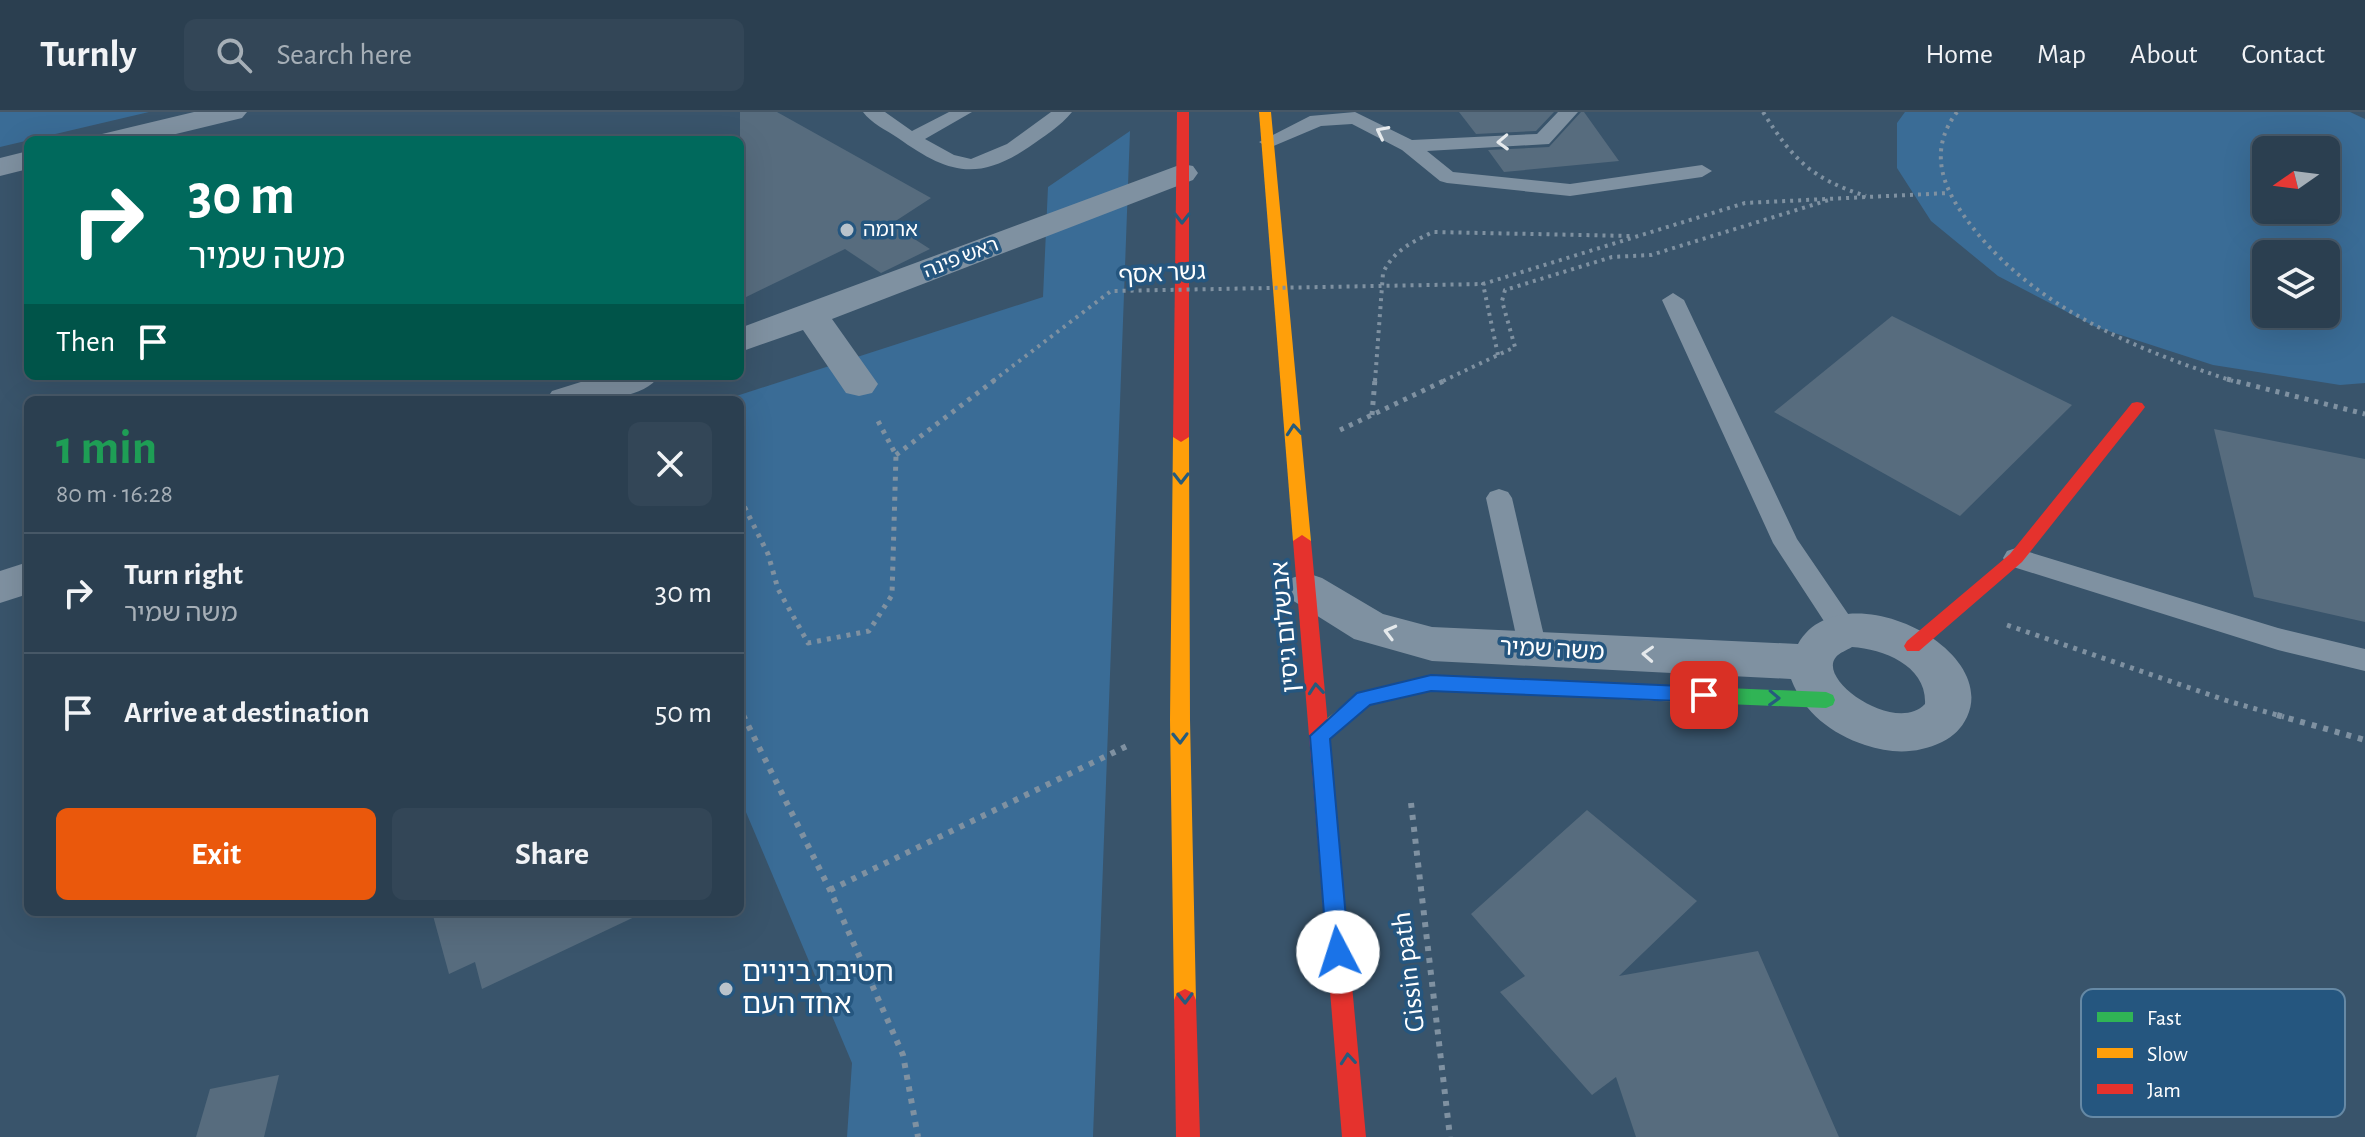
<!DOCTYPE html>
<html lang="en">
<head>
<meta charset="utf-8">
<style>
	:root { --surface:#2b3f50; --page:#334657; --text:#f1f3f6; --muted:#a6afb7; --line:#475867; --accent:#ea580c }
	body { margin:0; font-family:"Alegreya Sans","Noto Sans Hebrew",sans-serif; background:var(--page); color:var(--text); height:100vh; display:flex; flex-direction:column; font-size:30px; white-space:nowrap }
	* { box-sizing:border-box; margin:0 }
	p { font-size:26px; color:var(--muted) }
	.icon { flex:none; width:44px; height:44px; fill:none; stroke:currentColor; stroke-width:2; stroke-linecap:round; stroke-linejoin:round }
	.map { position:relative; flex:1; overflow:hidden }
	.details { position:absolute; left:24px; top:284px; width:720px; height:520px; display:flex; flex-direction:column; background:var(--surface); border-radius:12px; box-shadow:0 8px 32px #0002,0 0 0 2px var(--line) }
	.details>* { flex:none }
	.banner { position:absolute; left:24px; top:24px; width:720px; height:244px; border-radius:12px; box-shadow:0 8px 32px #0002,0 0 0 2px var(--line); background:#00695c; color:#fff; overflow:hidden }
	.needle { width:52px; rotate:256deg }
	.tools { position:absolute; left:2252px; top:24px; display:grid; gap:16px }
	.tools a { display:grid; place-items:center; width:88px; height:88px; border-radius:12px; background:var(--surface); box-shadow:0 8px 32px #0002,0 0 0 2px var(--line); font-size:40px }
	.pin { position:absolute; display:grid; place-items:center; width:68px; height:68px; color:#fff; margin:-34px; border-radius:16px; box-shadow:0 4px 12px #0006 }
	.me { position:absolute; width:88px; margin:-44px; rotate:355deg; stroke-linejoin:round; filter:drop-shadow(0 0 6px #0008) }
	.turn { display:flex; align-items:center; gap:28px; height:168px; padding:0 32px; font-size:36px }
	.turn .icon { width:104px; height:104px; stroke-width:2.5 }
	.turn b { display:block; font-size:56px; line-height:68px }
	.then { display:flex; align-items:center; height:76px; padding:0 32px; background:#0003; gap:16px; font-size:30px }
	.round { display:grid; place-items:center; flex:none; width:84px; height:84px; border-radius:12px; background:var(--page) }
	.overview { display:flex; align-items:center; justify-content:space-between; height:136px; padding:0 32px }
	h1 { font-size:48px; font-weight:700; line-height:60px; color:#1e9e55 }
	.action { display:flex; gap:16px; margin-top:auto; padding:16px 32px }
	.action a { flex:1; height:92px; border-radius:12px; background:var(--accent); color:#fff; font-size:32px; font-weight:700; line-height:92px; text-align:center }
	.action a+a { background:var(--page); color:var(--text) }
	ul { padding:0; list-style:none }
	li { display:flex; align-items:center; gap:24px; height:120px; padding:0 32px; border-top:2px solid var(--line) }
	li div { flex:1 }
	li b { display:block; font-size:30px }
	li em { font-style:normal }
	header { display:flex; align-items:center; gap:48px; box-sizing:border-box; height:112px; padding:0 40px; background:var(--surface); border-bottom:2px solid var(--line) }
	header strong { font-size:38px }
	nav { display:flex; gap:44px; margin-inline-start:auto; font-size:28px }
	.search { width:560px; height:72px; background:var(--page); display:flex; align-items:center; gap:20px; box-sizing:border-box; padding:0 28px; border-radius:12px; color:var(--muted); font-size:30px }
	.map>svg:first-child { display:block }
	.green { fill:#3a6c96; fill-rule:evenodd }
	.building { fill:#576c7e }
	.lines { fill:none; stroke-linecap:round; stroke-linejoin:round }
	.path-far2 { stroke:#7f91a1; stroke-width:4; stroke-dasharray:3 5; stroke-linecap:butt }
	.path-far1 { stroke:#7f91a1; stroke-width:5; stroke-dasharray:4 6; stroke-linecap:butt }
	.path { stroke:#7f91a1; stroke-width:6; stroke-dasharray:5 7; stroke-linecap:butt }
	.lane { fill:#7f91a1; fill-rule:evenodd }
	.street { fill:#7f91a1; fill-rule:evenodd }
	.fast { fill:#30b455; fill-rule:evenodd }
	.slow { fill:#ff9f0a; fill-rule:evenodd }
	.jam { fill:#e5322d; fill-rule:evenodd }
	.path-bridge-far1 { stroke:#7f91a1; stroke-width:4; stroke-dasharray:3 5; stroke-linecap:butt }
	.path-bridge { stroke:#7f91a1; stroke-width:5; stroke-dasharray:4 6; stroke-linecap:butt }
	.oneway { stroke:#e5e9ec }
	.oneway2 { stroke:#265b7d }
	.route { fill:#1a73e8; stroke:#114b97; stroke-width:2 }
	.poi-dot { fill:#bac3cb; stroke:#25567f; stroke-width:3 }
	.labels { text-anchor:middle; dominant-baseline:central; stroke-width:7; stroke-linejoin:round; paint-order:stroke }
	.far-poi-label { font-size:20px; fill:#fff; stroke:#25567f; text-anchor:start }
	.far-street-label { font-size:20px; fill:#fff; stroke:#25567f }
	.street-label { font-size:24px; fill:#fff; stroke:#25567f }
	.near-street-label { font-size:28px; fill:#fff; stroke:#25567f }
	.near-poi-label { font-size:28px; fill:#fff; stroke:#25567f; text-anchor:start }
	.key { fill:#25567f; stroke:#6689a5; stroke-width:2 }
	.key-label { font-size:22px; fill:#fff }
</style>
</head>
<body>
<header>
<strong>Turnly</strong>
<div class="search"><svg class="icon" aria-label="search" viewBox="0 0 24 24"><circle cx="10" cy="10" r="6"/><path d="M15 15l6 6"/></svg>Search here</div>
<nav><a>Home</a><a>Map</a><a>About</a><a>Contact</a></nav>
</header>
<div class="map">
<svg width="2365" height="1025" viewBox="0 0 2365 1025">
	<rect width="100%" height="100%" fill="#39546b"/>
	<g class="green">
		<polygon points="0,0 149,0 0,35"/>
		<path d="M1905 0H2350L2365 7V271L2340 273 2213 253 2096 215 1998 164 1931 109 1897 56V11ZM2326 38V98H2266V38ZM2266 142H2326V202H2266Z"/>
		<polygon points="1130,19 1093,1025 847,1025 852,951 740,686 740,288 724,288 1043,185 1048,75"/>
	</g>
	<g class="building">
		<polygon points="740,0 777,0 931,86 891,112 930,137 881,161 845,137 740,188"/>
		<polygon points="1459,0 1554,0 1536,19 1476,22"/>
		<polygon points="1581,0 1584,0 1619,49 1504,60 1488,38 1549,35"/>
		<polygon points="1892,204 2072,293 1960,404 1774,300"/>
		<polygon points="2214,317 2365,347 2365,510 2254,485"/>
		<polygon points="1587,698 1697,789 1619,864 1758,839 1839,1025 1636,1025 1616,965 1592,983 1500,880 1525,864 1471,802"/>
		<polygon points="432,800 645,800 482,877 475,850 449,862"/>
		<polygon points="279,963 264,1025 196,1025 210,977"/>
	</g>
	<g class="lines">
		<g class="path-far2">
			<path d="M1763 0C1793 48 1812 67 1866 84"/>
			<path d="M1957 0C1931 34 1939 68 1962 101 2025 192 2131 236 2233 269"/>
			<polyline points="1498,243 1483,172 1745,91 1949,81"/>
			<path d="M1375 269 1383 161C1393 139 1412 130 1433 120L1632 124"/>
			<polyline points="1443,269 1515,235 1502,189 1505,178 1612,145 1651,143 1832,87"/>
		</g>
		<g class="path-far1">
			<polyline points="2227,267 2365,302"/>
			<polyline points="1372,303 1375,267"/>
			<polyline points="1340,318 1448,267"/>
			<polyline points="740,386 768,442 778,477 808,531 869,519 892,483 896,343 878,309"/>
			<polyline points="2007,513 2228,589 2284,605"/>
			<polyline points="740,597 744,605"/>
		</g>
		<g class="path">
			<polyline points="743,603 830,778 903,943 918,1025"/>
			<polyline points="2277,603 2365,628"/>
			<polyline points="1411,691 1450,1025"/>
			<polyline points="830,778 1129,633"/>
		</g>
		<g class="lane">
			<path d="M863 0H885L912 19 949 0H972L925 27 954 43 971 47 1007 32 1051 0H1072C1061 14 1043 25 1029 35 976 71 946 60 898 26 886 18 871 11 863 0Z"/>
			<polygon points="1355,0 1412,28 1537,22 1558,0 1578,0 1549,32 1427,39 1453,60 1570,72 1702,53 1712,59 1702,65 1570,84 1447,71 1440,69 1402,38 1352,12 1321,14 1269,36 1259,30 1310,4"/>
			<polygon points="1673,181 1684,188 1797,427 1859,518 1855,526 1845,529 1835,526 1773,431 1662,188"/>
			<polygon points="1499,377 1508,380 1512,386 1547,537 1543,545 1533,548 1523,545 1519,537 1486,386 1490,380"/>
			<polygon points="2016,436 2278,516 2365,537 2365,559 2278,538 2007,453 2003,446 2007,439"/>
		</g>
		<g class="street">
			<polygon points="194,0 247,0 242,6 151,28 98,28 102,22"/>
			<polygon points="28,39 28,57 0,64 0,46"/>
			<polygon points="1182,52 1193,54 1198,61 1193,68 832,207 878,272 872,281 859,284 846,281 803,218 740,240 740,216"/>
			<path d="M600 264H659C641 292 576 288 546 288L552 279Z"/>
			<polygon points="28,450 28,482 0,491 0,459"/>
			<path d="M1307 461 1322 466 1383 502 1432 515 1798 532C1839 458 2000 533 1967 605 1961 617 1954 624 1942 630 1917 642 1892 642 1865 633 1832 622 1804 601 1791 567L1432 549 1354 527 1292 488 1285 477 1292 466ZM1852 535C1884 537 1927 554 1925 592 1896 623 1816 568 1836 545 1839 541 1847 538 1852 535Z"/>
		</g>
		<polygon class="fast" points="1703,575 1826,580 1833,583 1835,588 1833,593 1826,596 1703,591 1696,588 1694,583 1696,578"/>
		<g class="slow">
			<polygon points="1259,0 1271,0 1311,429 1302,435 1293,429"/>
			<polygon points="1181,320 1189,325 1190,608 1196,888 1193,895 1185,899 1177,895 1174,888 1170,608 1173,325"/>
			<polygon points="1431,564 1703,575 1710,578 1712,583 1710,588 1703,591 1431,578 1370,593 1327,630 1320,632 1313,630 1310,624 1313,618 1357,582"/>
		</g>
		<g class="jam">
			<polygon points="1177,0 1189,0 1189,325 1181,330 1173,325"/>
			<polygon points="2137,290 2142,291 2145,295 2142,299 2022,450 1919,539 1907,539 1904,534 1907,529 2010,442 2132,291"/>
			<polygon points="1302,423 1311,429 1366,1025 1342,1025 1293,429"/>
			<polygon points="1185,877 1193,881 1196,888 1200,1025 1176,1025 1174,888 1177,881"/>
		</g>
		<polyline class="path-bridge-far1" points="993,269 1111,179 1483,172"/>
		<polyline class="path-bridge" points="896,343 996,267"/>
	</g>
	<defs><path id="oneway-chevron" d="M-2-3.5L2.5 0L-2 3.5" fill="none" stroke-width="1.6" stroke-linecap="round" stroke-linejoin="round" transform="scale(2)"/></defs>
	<g class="oneway">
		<use href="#oneway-chevron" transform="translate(1382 20) rotate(-153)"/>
		<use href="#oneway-chevron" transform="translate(1503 30) rotate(178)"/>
		<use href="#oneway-chevron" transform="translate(1390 520) rotate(-165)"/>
		<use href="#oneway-chevron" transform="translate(1648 542) rotate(-177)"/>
	</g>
	<g class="oneway2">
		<use href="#oneway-chevron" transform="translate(1182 106) rotate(90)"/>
		<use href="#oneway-chevron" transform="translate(1294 318) rotate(-95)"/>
		<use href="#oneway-chevron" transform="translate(1181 366) rotate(90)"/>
		<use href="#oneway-chevron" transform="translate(1316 577) rotate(-95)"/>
		<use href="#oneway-chevron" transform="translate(1774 586) rotate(2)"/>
		<use href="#oneway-chevron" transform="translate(1180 626) rotate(89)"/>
		<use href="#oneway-chevron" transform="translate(1185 886) rotate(89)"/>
		<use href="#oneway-chevron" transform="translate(1348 947) rotate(-95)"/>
	</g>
	<polygon class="route" points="1431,563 1704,575 1711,577 1714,583 1711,588 1704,590 1431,579 1370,593 1330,627 1349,840 1346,847 1338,850 1331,847 1327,840 1310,624 1357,581"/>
	<g class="poi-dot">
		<circle cx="847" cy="118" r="8"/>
		<circle cx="726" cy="877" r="8"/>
	</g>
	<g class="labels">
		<g class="far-poi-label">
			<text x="863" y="118">ארומה</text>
		</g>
		<g class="far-street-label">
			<text transform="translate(961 146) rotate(-21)">ראש פינה</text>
		</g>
		<g class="street-label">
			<text transform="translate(1162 162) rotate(-3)">גשר אסף</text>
			<text transform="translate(1286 515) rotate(-95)">אבשלום גיסין</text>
			<text transform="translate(1552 538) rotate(3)">משה שמיר</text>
		</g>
		<g class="near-street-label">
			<text transform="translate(1409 860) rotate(-97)">Gissin path</text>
		</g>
		<g class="near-poi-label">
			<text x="742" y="861">חטיבת ביניים<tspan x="742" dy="32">אחד העם</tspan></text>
		</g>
	</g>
	<rect x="2081" y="877" width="264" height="128" rx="12" class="key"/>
	<rect x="2097" y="900" width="36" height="10" fill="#30b455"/>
	<rect x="2097" y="936" width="36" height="10" fill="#ff9f0a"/>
	<rect x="2097" y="972" width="36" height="10" fill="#e5322d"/>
	<g class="key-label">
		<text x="2147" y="913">Fast</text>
		<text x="2147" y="949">Slow</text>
		<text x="2147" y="985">Jam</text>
	</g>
</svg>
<div class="tools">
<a><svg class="needle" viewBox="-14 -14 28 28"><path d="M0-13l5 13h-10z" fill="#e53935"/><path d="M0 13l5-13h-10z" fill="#a6afb7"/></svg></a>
<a><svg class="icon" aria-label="layers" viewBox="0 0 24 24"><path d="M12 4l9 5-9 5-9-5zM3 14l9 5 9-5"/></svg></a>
</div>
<div class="pin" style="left:1704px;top:583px;background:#d93025"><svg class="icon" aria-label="arrive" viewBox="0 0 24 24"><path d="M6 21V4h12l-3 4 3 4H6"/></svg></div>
<svg class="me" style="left:1338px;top:840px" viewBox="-20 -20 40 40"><circle r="19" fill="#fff"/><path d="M0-13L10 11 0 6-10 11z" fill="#1a73e8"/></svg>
<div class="banner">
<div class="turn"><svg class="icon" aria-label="right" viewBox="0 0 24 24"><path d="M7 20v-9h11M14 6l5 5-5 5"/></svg><div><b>30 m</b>משה שמיר</div></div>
<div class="then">Then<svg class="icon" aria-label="arrive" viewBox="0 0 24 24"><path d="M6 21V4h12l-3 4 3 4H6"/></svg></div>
</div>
<section class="details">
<div class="overview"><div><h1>1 min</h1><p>80 m · 16:28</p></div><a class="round"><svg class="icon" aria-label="close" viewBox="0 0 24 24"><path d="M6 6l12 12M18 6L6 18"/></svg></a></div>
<ul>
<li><svg class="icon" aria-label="right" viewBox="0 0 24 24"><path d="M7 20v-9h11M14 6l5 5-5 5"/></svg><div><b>Turn right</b><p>משה שמיר</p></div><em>30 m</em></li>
<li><svg class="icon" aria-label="arrive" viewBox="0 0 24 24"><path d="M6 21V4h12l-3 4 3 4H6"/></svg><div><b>Arrive at destination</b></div><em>50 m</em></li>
</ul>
<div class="action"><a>Exit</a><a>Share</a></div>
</section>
</div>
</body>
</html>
